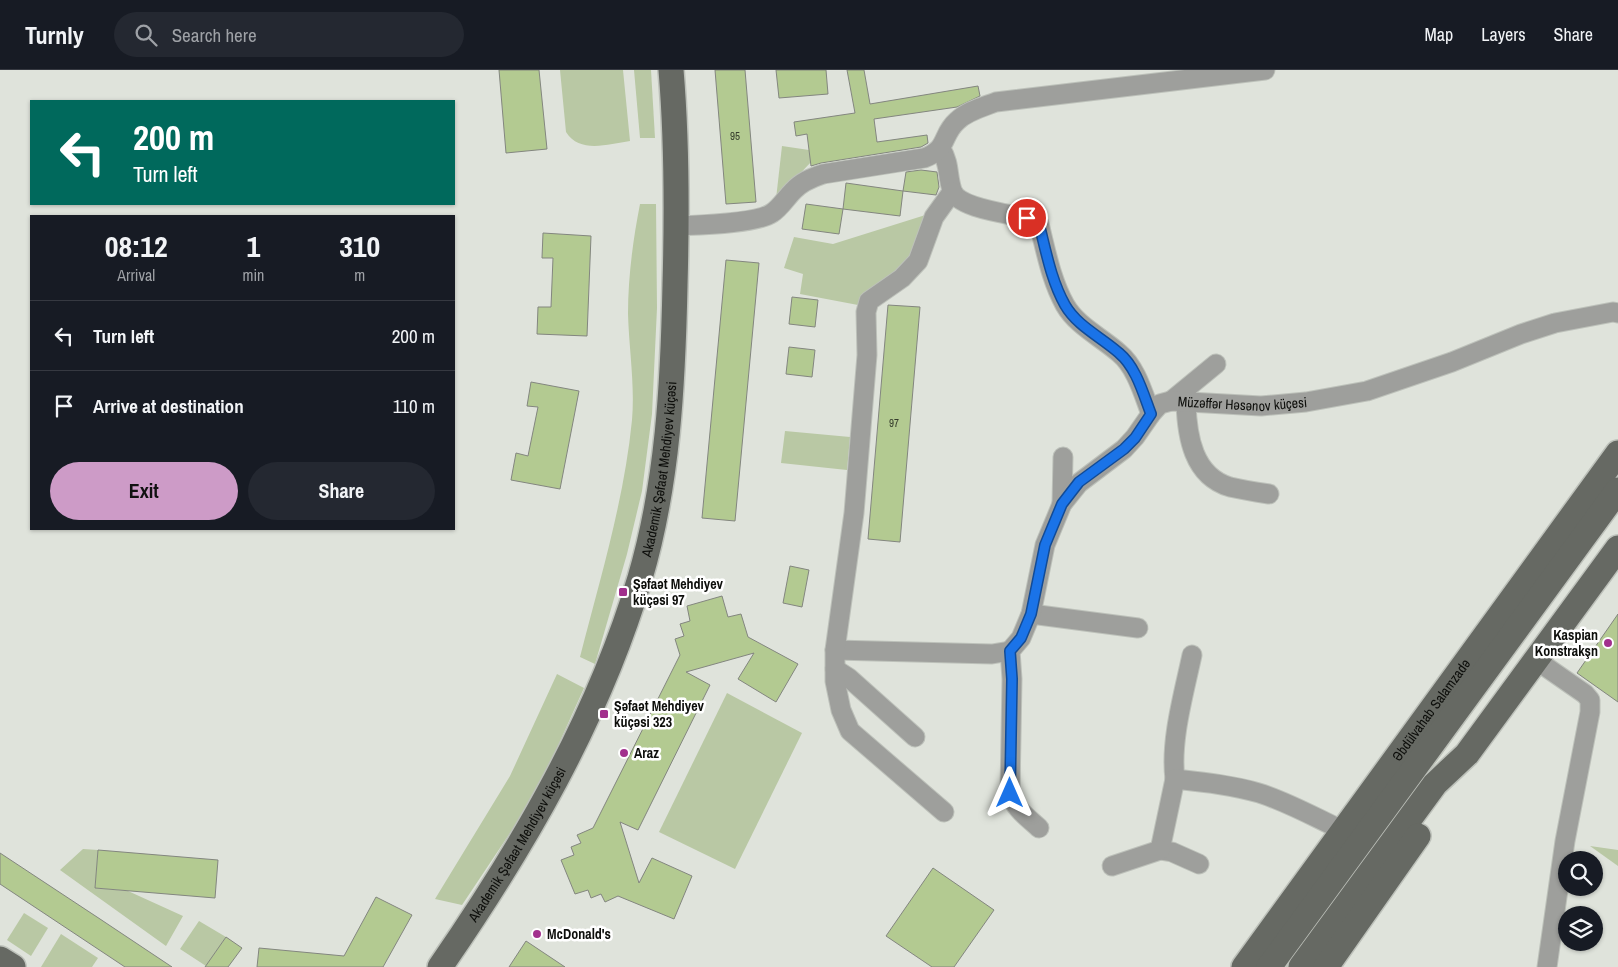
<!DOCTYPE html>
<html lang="en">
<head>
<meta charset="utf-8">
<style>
	:root { --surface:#171b24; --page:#242831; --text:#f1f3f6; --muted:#9ea1a6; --line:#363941; --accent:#cd9bc7 }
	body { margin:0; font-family:"Archivo Narrow",sans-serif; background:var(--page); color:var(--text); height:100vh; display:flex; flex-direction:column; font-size:19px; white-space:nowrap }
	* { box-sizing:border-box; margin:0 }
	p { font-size:16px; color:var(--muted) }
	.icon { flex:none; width:28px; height:28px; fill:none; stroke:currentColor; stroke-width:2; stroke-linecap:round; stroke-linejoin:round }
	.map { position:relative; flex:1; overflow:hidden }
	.side { position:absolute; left:30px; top:145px; width:425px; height:315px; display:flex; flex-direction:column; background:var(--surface); border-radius:0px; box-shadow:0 1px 4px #0004 }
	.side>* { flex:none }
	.top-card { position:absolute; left:30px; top:30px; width:425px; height:105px; border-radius:0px; box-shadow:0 1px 4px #0004; background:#00695c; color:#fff; overflow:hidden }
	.tools { position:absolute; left:1558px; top:781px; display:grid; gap:10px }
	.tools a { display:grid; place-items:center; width:45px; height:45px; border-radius:50%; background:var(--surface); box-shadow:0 1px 4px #0004; font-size:25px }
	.pin { position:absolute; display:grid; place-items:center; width:42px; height:42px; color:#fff; margin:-21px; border:2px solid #fff; border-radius:50%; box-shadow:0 1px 5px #0007 }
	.me { position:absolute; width:55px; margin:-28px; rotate:0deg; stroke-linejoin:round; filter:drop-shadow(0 0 4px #0008) }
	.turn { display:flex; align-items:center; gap:18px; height:105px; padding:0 20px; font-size:22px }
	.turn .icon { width:65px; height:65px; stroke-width:2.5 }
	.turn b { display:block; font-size:35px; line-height:42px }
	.eta { display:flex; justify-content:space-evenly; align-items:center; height:85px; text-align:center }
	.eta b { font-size:30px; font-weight:700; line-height:35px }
	.action { display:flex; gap:10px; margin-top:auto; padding:10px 20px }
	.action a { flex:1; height:58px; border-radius:30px; background:var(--accent); color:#111; font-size:20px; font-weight:700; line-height:58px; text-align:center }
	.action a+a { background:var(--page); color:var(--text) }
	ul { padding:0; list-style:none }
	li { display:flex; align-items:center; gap:15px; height:70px; padding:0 20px; border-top:1px solid var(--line) }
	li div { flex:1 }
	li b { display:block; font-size:19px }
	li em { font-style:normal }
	header { display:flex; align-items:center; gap:30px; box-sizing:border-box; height:70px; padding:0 25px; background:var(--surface); border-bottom:1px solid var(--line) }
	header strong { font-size:24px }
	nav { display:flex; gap:28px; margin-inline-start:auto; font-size:18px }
	.search { width:350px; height:45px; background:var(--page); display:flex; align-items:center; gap:12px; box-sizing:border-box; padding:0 18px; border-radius:28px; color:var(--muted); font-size:19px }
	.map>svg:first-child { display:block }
	.green { fill:#b9c8a4 }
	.building { fill:#b3ca91; stroke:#83867f }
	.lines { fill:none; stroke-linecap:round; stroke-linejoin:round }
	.minor-casing { stroke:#bdc1ba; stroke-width:21 }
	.major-casing { stroke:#bdc1ba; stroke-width:28 }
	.minor { stroke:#9e9f9c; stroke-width:19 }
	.major { stroke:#666963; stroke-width:25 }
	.route-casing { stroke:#114b97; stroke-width:12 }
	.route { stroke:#1a73e8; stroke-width:9 }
	.poi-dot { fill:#a2308d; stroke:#fff; stroke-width:2 }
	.labels { text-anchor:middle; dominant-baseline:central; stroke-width:5; stroke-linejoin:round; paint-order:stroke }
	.number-label { font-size:11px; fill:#363d2c }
	.street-label { font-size:14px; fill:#0d0e0b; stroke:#fff }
	.poi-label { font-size:14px; font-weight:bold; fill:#0d0e0b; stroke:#fff; text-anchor:start }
</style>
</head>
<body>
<header>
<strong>Turnly</strong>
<div class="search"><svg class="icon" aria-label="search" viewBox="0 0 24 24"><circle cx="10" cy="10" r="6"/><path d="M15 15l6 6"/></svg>Search here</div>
<nav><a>Map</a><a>Layers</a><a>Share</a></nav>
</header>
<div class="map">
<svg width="1618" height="897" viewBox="0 0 1618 897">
	<rect width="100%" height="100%" fill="#dfe3db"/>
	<g class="green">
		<path d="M560 0H623L630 71C608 74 580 84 566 62Z"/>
		<polygon points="634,0 651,0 655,68 640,68"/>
		<polygon points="782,76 809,80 811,92 776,129"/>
		<path d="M640 134H656L657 238 652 344 642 421 627 484 595 594 580 587C600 509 624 431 632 350 635 315 629 279 628 244 628 207 633 170 640 134Z"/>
		<polygon points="935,142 917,197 858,235 800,224 803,204 784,198 794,167 833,174"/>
		<polygon points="785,361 850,367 847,400 781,393"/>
		<polygon points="1618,436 1618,442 1287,897 1281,897"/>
		<polygon points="557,604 584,618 552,689 518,751 462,835 435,829 510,706"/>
		<polygon points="727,623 802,663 735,799 659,762"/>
		<polygon points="1590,776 1618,780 1618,796"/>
		<polygon points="83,779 98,780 95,818 128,821 183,846 166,876 60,800"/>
		<polygon points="24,843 48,858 31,886 7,870"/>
		<polygon points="199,851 226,867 206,896 180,879"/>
		<polygon points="61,864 98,888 92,897 41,897"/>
	</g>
	<g class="building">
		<polygon points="499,0 539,0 547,79 506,83"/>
		<polygon points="715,0 745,0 756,132 726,134"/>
		<polygon points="776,0 826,0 828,24 779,28"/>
		<polygon points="847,0 864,0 870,34 978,16 980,26 957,37 874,49 877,72 927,65 928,73 921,77 821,93 811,96 807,64 796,66 794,52 855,43"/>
		<polygon points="921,100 937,102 939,117 936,125 903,121 906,102"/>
		<polygon points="846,113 903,121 900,146 843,139"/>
		<polygon points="806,134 843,139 839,164 802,159"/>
		<polygon points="543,163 591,166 587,266 537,264 538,237 551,237 553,188 542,188"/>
		<polygon points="726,190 759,193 735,451 702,448"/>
		<polygon points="792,227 818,230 815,257 789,254"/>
		<polygon points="888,235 920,237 900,472 868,469"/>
		<polygon points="789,277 815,280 812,307 786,304"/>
		<polygon points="531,312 579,321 560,419 511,410 516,383 528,386 538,337 527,336"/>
		<polygon points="790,496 809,500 802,537 783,533"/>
		<polygon points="722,526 728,547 741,544 748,567 798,594 776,632 738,609 754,583 686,602 710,615 638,760 620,752 639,813 652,788 692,806 674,849 618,826 605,832 601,824 591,828 588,820 575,824 561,790 574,785 571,777 581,773 577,765 593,758 680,585 675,569 684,566 680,554 690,551 687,536"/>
		<polygon points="1618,544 1618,632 1577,603"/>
		<polygon points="98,780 218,790 215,828 95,818"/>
		<polygon points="0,783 100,849 172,897 125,897 0,814"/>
		<polygon points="933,798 994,840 954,897 932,897 886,866"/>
		<polygon points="376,827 412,845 383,897 257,897 259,878 344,886"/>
		<polygon points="226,867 242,878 228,897 205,897"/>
		<polygon points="526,871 565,897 509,897"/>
	</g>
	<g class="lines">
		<defs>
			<g id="minor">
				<path d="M941 79C950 94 947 105 952 120 958 140 1016 144 1035 150L1039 154C1046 181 1051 210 1065 235 1077 256 1101 267 1119 283 1136 297 1143 323 1151 344"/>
				<path d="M677 156C697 155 756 154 772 143 780 138 786 128 793 121 801 112 811 108 823 104L924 88C949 79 941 65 957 51 967 41 983 37 996 32L1265 0"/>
				<polyline points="1171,331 1216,294"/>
				<path d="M1186 333C1187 366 1193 406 1230 417 1243 420 1256 422 1269 424"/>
				<polyline points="1062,434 1063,387"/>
				<polyline points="1031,544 1138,558"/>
				<polyline points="835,580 992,584 1010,581"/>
				<polyline points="1536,590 1585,624 1590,630 1590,642 1565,771 1547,897"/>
				<polyline points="835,599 849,608 915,667"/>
				<path d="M1175 709C1170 671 1184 623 1192 585"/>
				<polyline points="944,742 850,661 841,640 835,611 835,580 854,443 867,285 866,242 869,231 902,208 918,191 934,147 952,122"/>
				<path id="s1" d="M1039 758C1027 747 1015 739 1010 723L1012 609 1010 581 1021 568 1031 544 1045 475 1062 434 1079 413 1124 379 1135 367 1151 344 1160 334 1171 331 1261 336 1306 332 1367 321 1452 292 1521 264 1555 253 1613 242 1618 243"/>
				<path d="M1199 794 1172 782 1160 780 1175 709C1202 712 1232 715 1259 723 1288 732 1316 748 1344 761"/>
				<polyline points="1112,796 1160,780"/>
			</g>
			<g id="major">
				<polyline points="0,889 13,897"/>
				<path id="s2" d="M440 897C523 777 598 649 640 508 668 413 673 313 675 215 677 143 677 71 671 0"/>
				<path id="s3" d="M1244 897 1618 383"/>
				<polyline points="1269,897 1618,420"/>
				<polyline points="1301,897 1435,714 1467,684 1618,478"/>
				<polyline points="1326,897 1418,766"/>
			</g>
		</defs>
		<use href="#minor" class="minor-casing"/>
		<use href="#major" class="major-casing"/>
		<use href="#minor" class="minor"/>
		<use href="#major" class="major"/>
	</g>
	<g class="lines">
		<defs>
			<path id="route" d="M1010 723 1012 609 1010 581 1021 568 1031 544 1045 475 1062 434 1079 412 1124 379 1135 368 1151 344C1143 323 1136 297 1119 283 1101 267 1077 256 1065 235 1051 210 1046 181 1039 154L1035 150 1027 148"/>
		</defs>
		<use href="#route" class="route-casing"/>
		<use href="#route" class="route"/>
	</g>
	<g class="poi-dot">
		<rect x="618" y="517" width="10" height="10" rx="2.5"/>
		<circle cx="1608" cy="573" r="5"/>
		<rect x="599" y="639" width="10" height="10" rx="2.5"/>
		<circle cx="624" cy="683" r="5"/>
		<circle cx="537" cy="864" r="5"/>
	</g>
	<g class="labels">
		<g class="number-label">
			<text x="735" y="66">95</text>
			<text x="894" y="353">97</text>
		</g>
		<g class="street-label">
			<text stroke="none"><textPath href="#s1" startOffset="570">Müzəffər Həsənov küçesi</textPath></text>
			<text stroke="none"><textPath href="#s2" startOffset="550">Akademik Şəfaət Mehdiyev küçəsi</textPath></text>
			<text stroke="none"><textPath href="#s3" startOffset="318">Əbdülvahab Salamzadə</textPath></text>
			<text stroke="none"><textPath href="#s2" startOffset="145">Akademik Şəfaət Mehdiyev küçəsi</textPath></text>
		</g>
		<g class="poi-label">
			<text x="633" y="514">Şəfaət Mehdiyev<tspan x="633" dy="16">küçəsi 97</tspan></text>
			<text x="1598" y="565" text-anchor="end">Kaspian<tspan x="1598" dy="16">Konstrakşn</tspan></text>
			<text x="614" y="636">Şəfaət Mehdiyev<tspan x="614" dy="16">küçəsi 323</tspan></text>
			<text x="634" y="683">Araz</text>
			<text x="547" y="864">McDonald's</text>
		</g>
	</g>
</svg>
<div class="tools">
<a><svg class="icon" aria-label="search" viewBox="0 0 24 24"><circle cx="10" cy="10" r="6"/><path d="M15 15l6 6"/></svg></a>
<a><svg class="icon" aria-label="layers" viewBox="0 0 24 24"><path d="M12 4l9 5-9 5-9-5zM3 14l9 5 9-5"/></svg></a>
</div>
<div class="pin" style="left:1027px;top:148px;background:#d93025"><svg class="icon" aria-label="arrive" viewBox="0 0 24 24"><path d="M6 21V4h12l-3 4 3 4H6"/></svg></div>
<svg class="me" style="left:1010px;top:723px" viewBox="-20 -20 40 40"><path d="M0-17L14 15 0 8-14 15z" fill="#1a73e8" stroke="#fff" stroke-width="4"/></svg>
<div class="top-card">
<div class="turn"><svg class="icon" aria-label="left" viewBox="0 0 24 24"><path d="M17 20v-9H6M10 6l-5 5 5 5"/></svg><div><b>200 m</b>Turn left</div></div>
</div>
<section class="side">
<div class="eta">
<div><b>08:12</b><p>Arrival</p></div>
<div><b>1</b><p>min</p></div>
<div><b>310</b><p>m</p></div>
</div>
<ul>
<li><svg class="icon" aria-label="left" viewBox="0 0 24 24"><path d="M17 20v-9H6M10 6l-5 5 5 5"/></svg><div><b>Turn left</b></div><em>200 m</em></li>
<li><svg class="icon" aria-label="arrive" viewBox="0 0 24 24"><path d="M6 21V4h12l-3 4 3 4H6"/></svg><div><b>Arrive at destination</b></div><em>110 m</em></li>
</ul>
<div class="action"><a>Exit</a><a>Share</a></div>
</section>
</div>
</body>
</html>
